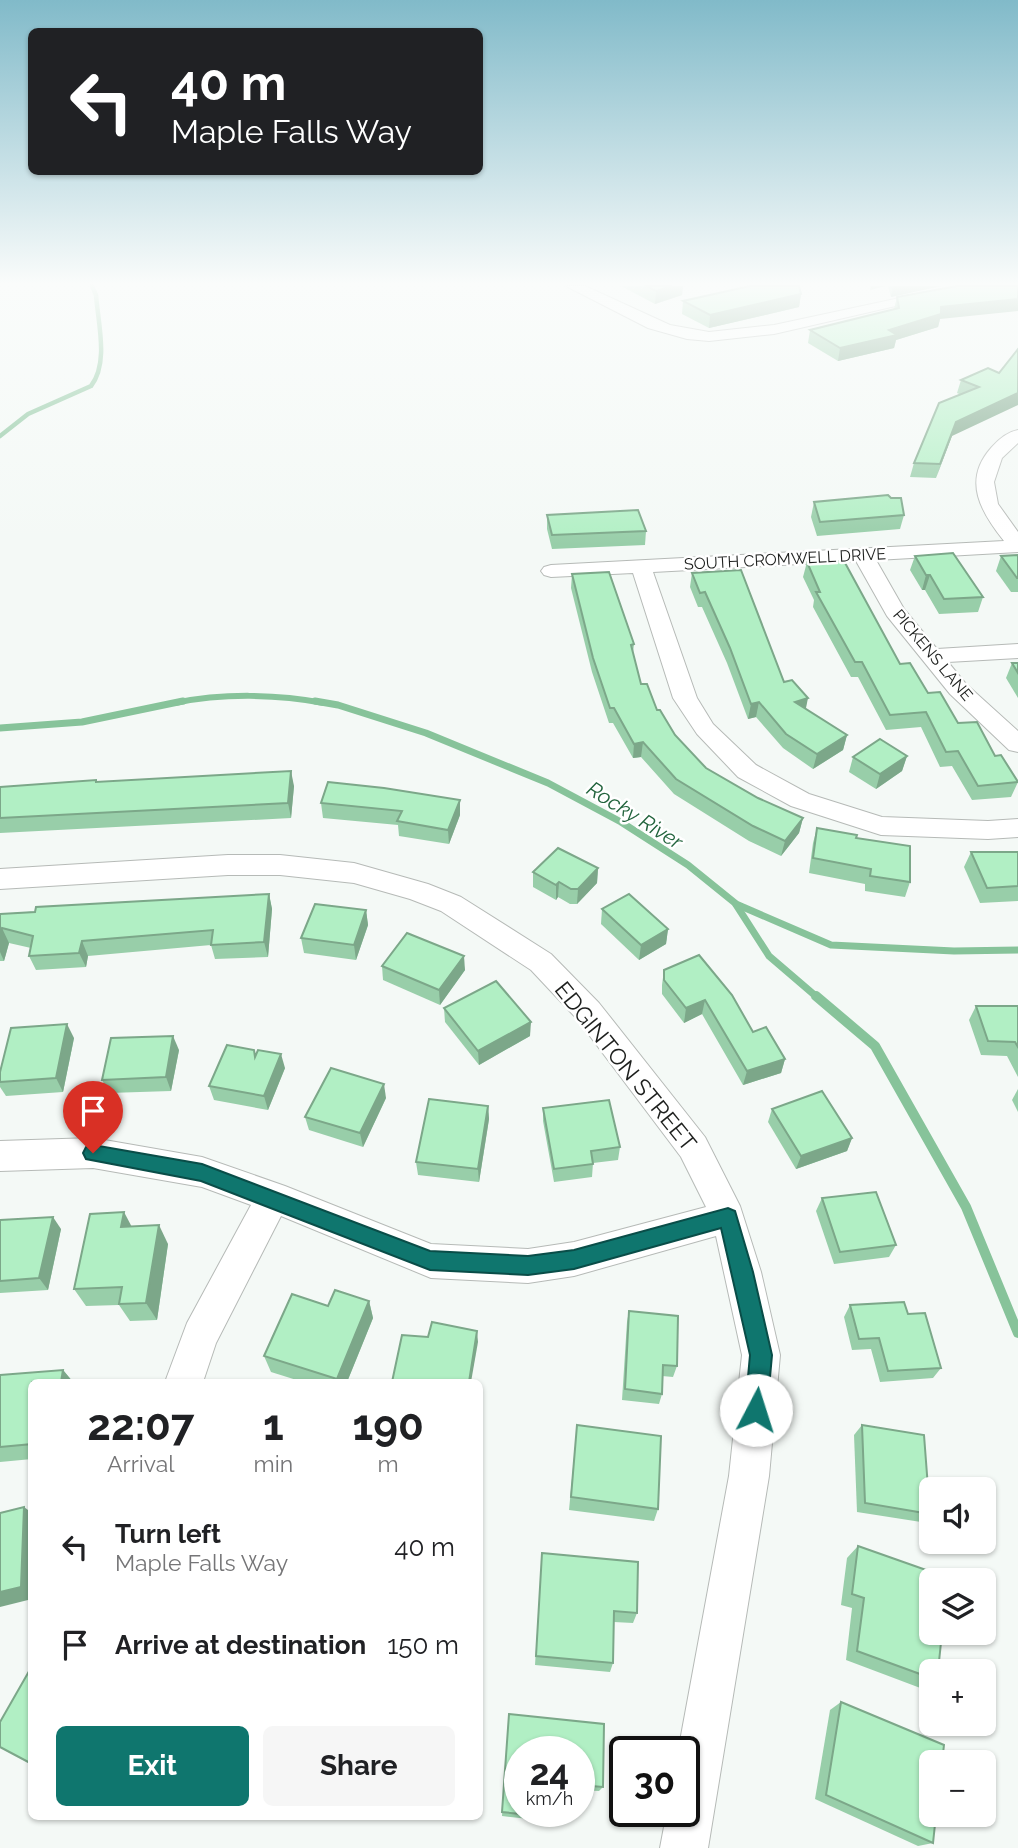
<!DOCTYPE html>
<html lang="en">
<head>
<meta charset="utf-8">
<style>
	:root { --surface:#fff; --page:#f6f6f6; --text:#202124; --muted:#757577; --accent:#0f766e }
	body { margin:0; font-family:Raleway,sans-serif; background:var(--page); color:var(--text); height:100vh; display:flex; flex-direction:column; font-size:26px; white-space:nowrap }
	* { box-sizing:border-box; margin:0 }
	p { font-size:23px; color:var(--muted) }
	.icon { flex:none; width:38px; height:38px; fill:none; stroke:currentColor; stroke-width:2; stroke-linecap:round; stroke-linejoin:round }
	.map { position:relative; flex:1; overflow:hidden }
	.drawer { position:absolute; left:28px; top:1379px; width:455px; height:441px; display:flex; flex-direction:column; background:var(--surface); border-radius:10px; box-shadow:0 2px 5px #0004 }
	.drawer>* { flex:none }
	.banner { position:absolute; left:28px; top:28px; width:455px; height:147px; border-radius:10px; box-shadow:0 2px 5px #0004; background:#202124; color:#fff; overflow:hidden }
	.controls { position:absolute; left:919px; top:1477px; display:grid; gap:14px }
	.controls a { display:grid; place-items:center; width:77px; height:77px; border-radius:10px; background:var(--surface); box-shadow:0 2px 5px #0004; font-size:35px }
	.speed { position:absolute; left:504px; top:1736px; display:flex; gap:14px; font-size:35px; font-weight:700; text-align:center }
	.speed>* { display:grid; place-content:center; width:91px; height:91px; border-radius:50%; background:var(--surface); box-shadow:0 2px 5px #0004; line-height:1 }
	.speed small { font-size:18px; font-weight:400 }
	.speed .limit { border:4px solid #111; border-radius:10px; background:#fff; color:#111 }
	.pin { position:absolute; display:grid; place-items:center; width:60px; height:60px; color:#fff; margin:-72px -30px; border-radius:50% 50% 50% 0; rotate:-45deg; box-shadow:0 0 7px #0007 }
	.pin .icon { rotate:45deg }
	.me { position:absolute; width:77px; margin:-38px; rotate:5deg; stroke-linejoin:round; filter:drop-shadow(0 0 5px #0008) }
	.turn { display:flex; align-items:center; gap:24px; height:147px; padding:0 28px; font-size:32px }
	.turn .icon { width:91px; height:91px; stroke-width:2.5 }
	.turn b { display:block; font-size:49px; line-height:60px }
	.eta { display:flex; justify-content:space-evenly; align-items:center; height:119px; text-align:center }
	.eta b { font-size:42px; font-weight:700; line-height:49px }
	.action { display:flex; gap:14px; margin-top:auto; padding:14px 28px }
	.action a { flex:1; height:80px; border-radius:10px; background:var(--accent); color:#fff; font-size:28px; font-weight:700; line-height:80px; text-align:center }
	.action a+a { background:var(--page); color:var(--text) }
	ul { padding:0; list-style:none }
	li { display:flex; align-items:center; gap:21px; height:98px; padding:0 28px }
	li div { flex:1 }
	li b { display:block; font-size:26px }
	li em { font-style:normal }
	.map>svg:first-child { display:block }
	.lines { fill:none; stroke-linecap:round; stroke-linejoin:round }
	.stream-far3 { stroke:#87c39a; stroke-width:4.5 }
	.stream-far2 { stroke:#87c39a; stroke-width:6 }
	.stream-far1 { stroke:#87c39a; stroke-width:7 }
	.stream { stroke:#87c39a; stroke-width:10 }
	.minor-casing { stroke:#b6bab7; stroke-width:2 }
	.minor { fill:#fff; fill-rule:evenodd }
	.wall { fill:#98cea9 }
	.shaded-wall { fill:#7ca789 }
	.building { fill:#b1efc4; stroke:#7ca789; stroke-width:2 }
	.route { fill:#0f766e; stroke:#0a4d48; stroke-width:2 }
	.labels { text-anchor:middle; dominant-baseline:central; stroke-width:5; stroke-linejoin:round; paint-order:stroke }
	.far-street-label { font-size:16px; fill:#1d1f1d; stroke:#fff }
	.water-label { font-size:21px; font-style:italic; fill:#22643d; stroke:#fff }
	.near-street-label { font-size:23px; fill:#1d1f1d; stroke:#fff }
</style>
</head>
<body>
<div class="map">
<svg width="1018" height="1848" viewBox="0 0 1018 1848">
	<rect width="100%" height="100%" fill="#f4f9f6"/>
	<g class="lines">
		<path class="stream-far3" d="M0 436 28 414 91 386C109 363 98 323 96 295L92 286"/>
		<path class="stream-far2" d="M175 703C222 693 277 694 324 703"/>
		<g class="stream-far1">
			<polyline points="315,701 338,705 426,733 548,783 621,822 688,865 735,903 769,956 818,998"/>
			<polyline points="0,728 82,722 183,701"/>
			<polyline points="736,904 831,945 954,951 1018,950"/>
		</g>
		<polyline class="stream" points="816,996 875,1046 966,1207 1018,1333"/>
		<defs>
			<g id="minor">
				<polygon points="566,286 585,286 670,325 709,332 774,325 951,287 997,286 990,290 913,302 774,334 709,341 687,339 648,328"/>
				<path d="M1018 430V443L1002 458 994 482 998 504 1018 532V552L876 560 904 609 937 649 1018 644V658L948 662 966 684 1018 731V752L1009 750 950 694 887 616 856 561 653 572 697 698 713 724 756 765 809 794 882 817 988 821 1018 819V837L988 839 881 835 791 806 738 777 697 734 673 698 633 573 551 577 544 575 541 571 544 567 551 565 1004 541C981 512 962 481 991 448 998 440 1007 432 1018 430Z"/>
				<polygon points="228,855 280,855 354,863 428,884 461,897 551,954 599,1003 705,1137 740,1206 761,1272 780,1355 769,1476 708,1848 660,1848 667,1811 684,1811 684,1752 678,1752 729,1476 742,1355 716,1236 574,1276 528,1283 431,1278 281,1216 216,1343 203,1382 165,1382 187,1323 251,1205 202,1187 93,1168 0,1171 0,1141 93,1138 202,1157 285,1186 431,1244 528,1249 574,1242 706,1207 681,1157 577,1019 531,970 441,911 410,899 354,883 280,875 228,875 0,889 0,869"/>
			</g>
		</defs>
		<use href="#minor" class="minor-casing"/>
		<use href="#minor" class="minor"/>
	</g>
	<g class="wall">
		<polygon points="621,286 683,286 682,295 655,304"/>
		<polygon points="888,286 941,286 891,297"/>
		<polygon points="801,294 799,307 709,328 682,314 683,301"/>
		<polygon points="897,297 940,319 938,327 896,340 894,348 838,361 808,343 810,330 894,309"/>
		<polygon points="999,373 952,436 936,478 910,477 914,463 961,395 957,393 961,380"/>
		<polygon points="891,498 904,515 900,529 817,536 811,517 814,502"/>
		<polygon points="547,515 646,531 645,545 552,549 547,529"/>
		<polygon points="1018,555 1018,592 1011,592 996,571 1001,556"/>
		<polygon points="915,556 983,597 978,612 939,614 925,590 922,590 910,570"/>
		<polygon points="807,562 900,664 958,723 995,756 1018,782 1011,797 972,800 952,766 940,767 921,727 886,730 858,677 851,677 813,607 814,600 803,577"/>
		<polygon points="692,573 806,709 847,735 843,750 813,769 783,748 756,717 748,719 727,663 702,607 698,607 690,587"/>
		<polygon points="572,574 634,644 633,653 641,684 657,710 675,735 706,768 758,798 803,818 799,833 781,856 749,841 674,794 641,757 633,758 613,723 609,723 592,672 571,588"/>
		<polygon points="1012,663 1018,663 1018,698 1006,678"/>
		<polygon points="907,756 902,771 876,789 849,772 853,757"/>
		<polygon points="96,780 97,782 294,786 291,818 0,833 0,787"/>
		<polygon points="460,800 460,815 449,844 399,836 398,825 323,818 321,803"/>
		<polygon points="817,828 856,838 910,882 905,897 865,891 865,884 809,873 813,843"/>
		<polygon points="971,852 1018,852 1018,901 980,903 964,867"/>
		<polygon points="598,868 597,883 577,904 570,904 558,897 556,900 533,887 533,872"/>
		<polygon points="269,894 272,909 268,957 215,959 211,945 88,956 86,967 36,970 29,956 31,948 9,943 4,961 0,961 0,914"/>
		<polygon points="602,909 668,929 666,944 639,960 601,924"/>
		<polygon points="366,910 368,925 356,960 304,953 301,938"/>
		<polygon points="382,966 465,970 440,1005 383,980"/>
		<polygon points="664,970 753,1032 785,1059 781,1073 743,1085 702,1014 684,1023 662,994 662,985"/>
		<polygon points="976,1006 1018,1006 1018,1077 1007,1056 981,1055 969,1020"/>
		<polygon points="444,1008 530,1036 479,1065 445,1022"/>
		<polygon points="74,1038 63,1092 6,1096 0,1087 0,1072"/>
		<polygon points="179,1050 171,1091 109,1093 102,1080"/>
		<polygon points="256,1056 285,1068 268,1110 214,1100 209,1086"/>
		<polygon points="1018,1089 1018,1112 1012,1100"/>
		<polygon points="386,1098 363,1147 309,1130 305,1117"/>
		<polygon points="488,1106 489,1119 479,1182 418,1175 416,1162"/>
		<polygon points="543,1108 620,1147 618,1160 593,1163 592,1177 554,1182 543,1121"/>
		<polygon points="772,1109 852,1138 847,1151 796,1169 768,1122"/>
		<polygon points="822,1198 896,1245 889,1257 834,1264 816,1211"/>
		<polygon points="0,1220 61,1229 48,1290 0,1293"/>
		<polygon points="132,1227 168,1244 157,1320 130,1321 119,1305 86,1306 74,1289"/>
		<polygon points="369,1301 373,1318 347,1382 303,1382 271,1372 264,1356"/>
		<polygon points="850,1305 908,1314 941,1368 933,1378 880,1382 871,1349 852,1350 844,1317"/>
		<polygon points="629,1311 677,1366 673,1377 662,1376 662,1394 659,1404 622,1400 627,1322"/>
		<polygon points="63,1370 73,1382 32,1382 32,1459 0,1462 0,1375"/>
		<polygon points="577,1425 658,1509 654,1521 569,1510"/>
		<polygon points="862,1425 930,1514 921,1522 857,1512 854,1435"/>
		<polygon points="858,1546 931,1671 931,1684 923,1689 846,1660 852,1608 841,1605 847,1558"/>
		<polygon points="542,1553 637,1613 633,1623 614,1622 613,1663 610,1672 535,1665"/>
		<polygon points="841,1702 933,1843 918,1846 815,1799 830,1710"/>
		<polygon points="509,1714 604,1724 603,1787 599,1791 579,1790 579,1752 520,1752 520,1811 568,1811 568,1819 566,1823 502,1816"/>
	</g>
	<g class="shaded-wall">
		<polygon points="672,286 683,286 682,295 655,304 656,291"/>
		<polygon points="871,286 886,286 870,290"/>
		<polygon points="893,286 941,286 891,297"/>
		<polygon points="801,294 799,307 709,328 710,315"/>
		<polygon points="1018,299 1018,311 940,319 938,327 896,340 894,348 838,361 840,348 941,307"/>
		<polygon points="1018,393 1018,405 952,436 936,478 956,422"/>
		<polygon points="926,575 930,575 925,590 922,590"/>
		<polygon points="808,698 805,713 795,702"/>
		<polygon points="759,702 756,717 748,719 751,704"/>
		<polygon points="847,735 843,750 813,769 817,754"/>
		<polygon points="643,742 641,757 633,758 634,744"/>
		<polygon points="907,756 902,771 876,789 880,774"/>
		<polygon points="291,771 294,786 291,818 288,803"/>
		<polygon points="460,800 460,815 449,844 448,830"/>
		<polygon points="803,818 799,833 781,856 785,841"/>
		<polygon points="598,868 597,883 577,904 578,889"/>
		<polygon points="559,882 558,897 556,900 556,885"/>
		<polygon points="269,894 272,909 268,957 264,942"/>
		<polygon points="366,910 368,925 356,960 354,945"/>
		<polygon points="2,928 9,943 4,961 0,952 0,935"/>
		<polygon points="668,929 666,944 639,960 641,945"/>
		<polygon points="82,941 88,956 86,967 79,953"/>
		<polygon points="464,956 465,970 440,1005 439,990"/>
		<polygon points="705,1000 702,1014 684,1023 686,1008"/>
		<polygon points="531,1022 530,1036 479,1065 478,1051"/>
		<polygon points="67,1024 74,1038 63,1092 56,1078"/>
		<polygon points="173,1036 179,1050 171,1091 166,1077"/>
		<polygon points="281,1054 285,1068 268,1110 264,1096"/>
		<polygon points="785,1059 781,1073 743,1085 747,1071"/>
		<polygon points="384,1084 386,1098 363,1147 360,1133"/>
		<polygon points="488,1106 489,1119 479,1182 478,1169"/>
		<polygon points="852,1138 847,1151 796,1169 801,1156"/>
		<polygon points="124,1212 134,1231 121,1227"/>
		<polygon points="53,1217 61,1229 48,1290 39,1278"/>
		<polygon points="159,1225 168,1244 157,1320 146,1303"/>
		<polygon points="369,1301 373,1318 347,1382 338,1382 337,1379"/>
		<polygon points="477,1331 478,1342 471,1382 469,1382"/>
		<polygon points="63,1370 73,1382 61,1382"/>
		<polygon points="24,1507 32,1513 32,1599 0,1607 0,1592"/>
	</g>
	<g class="building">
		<polygon points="647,286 672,286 656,291"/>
		<polygon points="750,286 799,286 801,294 710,315 683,301"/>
		<polygon points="957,286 1018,286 1018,299 941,307 941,314 889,330 897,335 840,348 810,330 899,308 897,297"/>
		<polygon points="1018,349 1018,393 956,422 940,464 914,463 939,403 979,387 961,380 988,368 999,373"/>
		<polygon points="888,495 891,498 901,498 904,515 820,522 814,502"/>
		<polygon points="638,510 646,531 552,535 547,515"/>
		<polygon points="953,553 983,597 944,599 930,575 926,575 915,556"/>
		<polygon points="1018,555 1018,578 1017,578 1001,556"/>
		<polygon points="844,561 900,664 910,663 928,693 940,692 958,723 977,722 995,756 1001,755 1018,782 978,786 958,751 946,752 926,712 890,715 862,662 855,662 816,592 820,592 807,562"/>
		<polygon points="741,570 784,682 792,680 808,698 795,702 847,735 817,754 786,734 759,702 751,704 730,648 705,592 700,593 692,573"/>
		<polygon points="609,572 634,644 631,645 641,684 647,684 657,710 660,710 675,735 706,768 758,798 803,818 785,841 753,826 676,779 643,742 634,744 614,708 610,708 593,658 572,574"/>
		<polygon points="1012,663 1018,663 1018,673"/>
		<polygon points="880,739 907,756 880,774 853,757"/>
		<polygon points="291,771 288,803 0,818 0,787 96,780 96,782"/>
		<polygon points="328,782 384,788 460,800 448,830 397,821 402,811 321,803"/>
		<polygon points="817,828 857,835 856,838 910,846 910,882 870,876 871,869 813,858"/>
		<polygon points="558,848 598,868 578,889 571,889 559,882 556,885 533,872"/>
		<polygon points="971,852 1018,852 1018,886 987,888"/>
		<polygon points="269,894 264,942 211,945 213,930 82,941 79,953 29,956 33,936 2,928 0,935 0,914 35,912 36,907"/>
		<polygon points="629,894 668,929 641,945 602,909"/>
		<polygon points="315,904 366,910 354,945 301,938"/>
		<polygon points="407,933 464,956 439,990 382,966"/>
		<polygon points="699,955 732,995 753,1032 766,1027 785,1059 747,1071 705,1000 686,1008 664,980 664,970"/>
		<polygon points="496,981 531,1022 478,1051 444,1008"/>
		<polygon points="976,1006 1018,1006 1018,1047 1015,1042 988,1041"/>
		<polygon points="67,1024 56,1078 0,1082 0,1072 11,1028"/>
		<polygon points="173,1036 166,1077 102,1080 111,1038"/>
		<polygon points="227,1045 254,1050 255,1057 258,1050 281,1054 264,1096 209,1086"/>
		<polygon points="331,1068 384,1084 360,1133 305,1117"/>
		<polygon points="822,1091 852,1138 801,1156 772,1109"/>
		<polygon points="429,1099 488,1106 478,1169 416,1162"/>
		<polygon points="609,1100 620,1147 591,1151 593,1164 554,1169 543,1108"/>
		<polygon points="876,1192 896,1245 840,1252 822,1198"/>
		<polygon points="124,1212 121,1227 159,1225 146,1303 119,1304 122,1287 74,1289 90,1214"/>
		<polygon points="53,1217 39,1278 0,1281 0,1220"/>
		<polygon points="335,1290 369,1301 337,1379 264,1356 292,1294 328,1306"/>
		<polygon points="904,1302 908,1314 925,1313 941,1368 888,1371 879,1338 859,1339 850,1305"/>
		<polygon points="629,1311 678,1316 677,1366 663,1365 662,1394 625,1389"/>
		<polygon points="432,1322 477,1331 469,1382 392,1382 402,1335 428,1337"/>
		<polygon points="63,1370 61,1382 32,1382 32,1444 0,1447 0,1375"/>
		<polygon points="577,1425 661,1436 658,1509 571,1497"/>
		<polygon points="862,1425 924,1435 930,1514 865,1503"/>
		<polygon points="24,1507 21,1587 0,1592 0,1513"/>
		<polygon points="858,1546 946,1577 946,1580 931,1580 931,1633 942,1633 938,1671 931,1671 931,1678 857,1651 864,1598 852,1594"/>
		<polygon points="542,1553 638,1562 637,1613 614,1611 613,1663 536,1656"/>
		<polygon points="32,1666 32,1764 0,1747 0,1722"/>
		<polygon points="841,1702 944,1745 942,1762 931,1762 931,1815 936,1815 933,1843 826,1795"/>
		<polygon points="509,1714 604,1724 603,1787 579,1785 579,1752 520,1752 520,1811 568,1811 568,1819 502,1812"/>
	</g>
	<linearGradient id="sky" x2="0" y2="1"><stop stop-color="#81bac9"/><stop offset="0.52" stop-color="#fafcfb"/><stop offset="1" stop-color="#fafcfb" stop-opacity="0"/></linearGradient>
	<rect width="1018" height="545" fill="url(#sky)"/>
	<polygon class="route" points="93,1145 202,1164 430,1251 528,1256 574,1250 728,1208 735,1211 753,1272 772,1355 767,1410 764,1418 756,1421 748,1418 745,1410 750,1355 721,1228 574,1269 528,1275 430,1270 201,1181 86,1159 83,1153 86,1147"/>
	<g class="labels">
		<g class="far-street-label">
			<text transform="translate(785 559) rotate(-3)">SOUTH CROMWELL DRIVE</text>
			<text transform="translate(933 655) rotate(50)">PICKENS LANE</text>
		</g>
		<g class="water-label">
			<text transform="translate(635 815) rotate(32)">Rocky River</text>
		</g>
		<g class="near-street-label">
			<text transform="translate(626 1066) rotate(51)">EDGINTON STREET</text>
		</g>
	</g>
</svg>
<div class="controls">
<a><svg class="icon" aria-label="sound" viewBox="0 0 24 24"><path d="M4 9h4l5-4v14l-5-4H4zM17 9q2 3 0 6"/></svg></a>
<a><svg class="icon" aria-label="layers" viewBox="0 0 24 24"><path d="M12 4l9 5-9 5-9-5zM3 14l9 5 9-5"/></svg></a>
<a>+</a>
<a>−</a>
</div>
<div class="speed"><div>24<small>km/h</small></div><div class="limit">30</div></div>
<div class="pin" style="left:93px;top:1153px;background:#d93025"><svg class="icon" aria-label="arrive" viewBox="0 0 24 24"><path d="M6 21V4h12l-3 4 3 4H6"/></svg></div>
<svg class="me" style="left:756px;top:1410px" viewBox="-20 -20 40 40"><circle r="19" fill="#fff"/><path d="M0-13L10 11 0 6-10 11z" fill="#0f766e"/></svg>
<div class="banner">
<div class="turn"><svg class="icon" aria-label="left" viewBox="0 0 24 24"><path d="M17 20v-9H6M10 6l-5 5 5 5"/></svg><div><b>40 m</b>Maple Falls Way</div></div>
</div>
<section class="drawer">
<div class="eta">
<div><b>22:07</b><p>Arrival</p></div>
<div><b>1</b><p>min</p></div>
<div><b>190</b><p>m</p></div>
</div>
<ul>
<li><svg class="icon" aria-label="left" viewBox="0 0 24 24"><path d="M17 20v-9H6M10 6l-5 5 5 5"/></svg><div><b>Turn left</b><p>Maple Falls Way</p></div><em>40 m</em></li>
<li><svg class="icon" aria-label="arrive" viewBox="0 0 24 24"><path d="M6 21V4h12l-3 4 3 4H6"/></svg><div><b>Arrive at destination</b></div><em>150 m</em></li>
</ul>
<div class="action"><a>Exit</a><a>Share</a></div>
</section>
</div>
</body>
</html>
